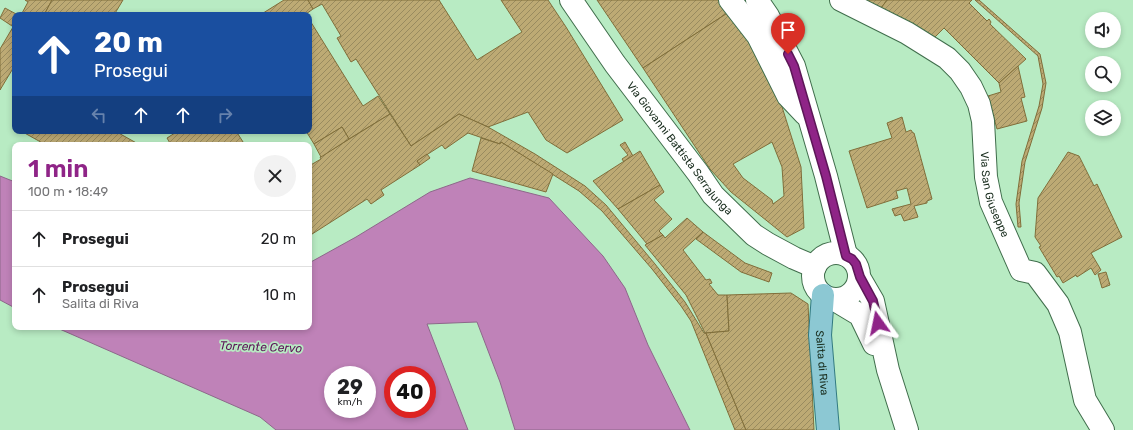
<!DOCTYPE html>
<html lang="it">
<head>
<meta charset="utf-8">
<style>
	:root { --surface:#fff; --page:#f2f2f2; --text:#202124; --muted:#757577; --line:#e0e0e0; --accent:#8f2487 }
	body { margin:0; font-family:Rubik,sans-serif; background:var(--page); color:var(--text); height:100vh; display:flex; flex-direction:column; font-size:15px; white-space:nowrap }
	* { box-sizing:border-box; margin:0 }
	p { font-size:13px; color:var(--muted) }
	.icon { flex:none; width:22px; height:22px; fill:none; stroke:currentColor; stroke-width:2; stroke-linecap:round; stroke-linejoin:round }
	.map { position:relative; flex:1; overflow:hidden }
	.sheet { position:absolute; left:12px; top:142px; width:300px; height:188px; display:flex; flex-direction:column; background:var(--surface); border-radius:8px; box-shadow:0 2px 6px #0003 }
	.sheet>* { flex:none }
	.hud { position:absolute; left:12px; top:12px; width:300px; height:122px; border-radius:8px; box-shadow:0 2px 6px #0003; background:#1a4fa0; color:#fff; overflow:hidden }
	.controls { position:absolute; left:1085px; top:12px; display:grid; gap:8px }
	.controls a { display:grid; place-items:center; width:36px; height:36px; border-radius:50%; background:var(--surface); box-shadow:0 2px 6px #0003; font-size:20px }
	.speed { position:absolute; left:324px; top:366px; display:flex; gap:8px; font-size:20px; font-weight:700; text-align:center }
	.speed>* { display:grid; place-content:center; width:52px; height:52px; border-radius:50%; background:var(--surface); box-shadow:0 2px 6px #0003; line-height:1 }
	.speed small { font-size:10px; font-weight:400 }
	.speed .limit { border:6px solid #d22; background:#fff; color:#111 }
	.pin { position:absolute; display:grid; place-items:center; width:34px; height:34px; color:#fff; margin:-41px -17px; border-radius:50% 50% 50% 0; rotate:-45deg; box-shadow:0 0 4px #0007 }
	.pin .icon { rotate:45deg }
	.me { position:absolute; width:44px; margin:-22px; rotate:348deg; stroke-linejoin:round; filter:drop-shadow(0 0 3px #0008) }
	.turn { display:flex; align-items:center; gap:14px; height:84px; padding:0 16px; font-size:18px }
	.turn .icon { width:52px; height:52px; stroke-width:2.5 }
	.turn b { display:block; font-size:28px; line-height:34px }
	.lanes { display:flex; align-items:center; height:38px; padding:0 16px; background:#0003; justify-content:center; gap:20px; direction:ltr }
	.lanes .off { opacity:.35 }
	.round { display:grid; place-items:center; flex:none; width:42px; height:42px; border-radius:21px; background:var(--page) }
	.overview { display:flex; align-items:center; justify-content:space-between; height:68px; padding:0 16px }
	h1 { font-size:24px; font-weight:600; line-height:30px; color:var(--accent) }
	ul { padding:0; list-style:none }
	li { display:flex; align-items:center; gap:12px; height:56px; padding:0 16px; border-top:1px solid var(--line) }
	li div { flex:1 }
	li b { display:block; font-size:15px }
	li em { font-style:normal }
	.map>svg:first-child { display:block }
	.water { fill:#bf82b8; stroke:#8d688a; fill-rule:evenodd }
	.building { fill:url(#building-hatch); stroke:#806e3a; fill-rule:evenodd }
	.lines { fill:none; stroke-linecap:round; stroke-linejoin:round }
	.minor-casing { stroke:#406e4c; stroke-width:24 }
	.major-casing { stroke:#327a80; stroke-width:24 }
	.minor { stroke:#fff; stroke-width:22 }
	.major { stroke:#8cc8d3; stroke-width:22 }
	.route-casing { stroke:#5d1758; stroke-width:10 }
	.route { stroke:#8f2487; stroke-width:7 }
	.labels { text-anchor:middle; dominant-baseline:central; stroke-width:3.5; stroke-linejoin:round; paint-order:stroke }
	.street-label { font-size:11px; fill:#192d1e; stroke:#b8ebc3 }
	.water-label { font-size:12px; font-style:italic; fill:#5c1156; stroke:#b8ebc3 }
</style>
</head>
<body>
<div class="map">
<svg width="1133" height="430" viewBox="0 0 1133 430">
	<defs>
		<pattern id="building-hatch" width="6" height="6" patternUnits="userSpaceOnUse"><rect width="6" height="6" fill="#bdaa74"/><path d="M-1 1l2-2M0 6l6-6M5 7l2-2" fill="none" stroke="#998b5f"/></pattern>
	</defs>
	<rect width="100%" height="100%" fill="#b8ebc3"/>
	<g class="water">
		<polygon points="0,176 15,182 15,308 0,300"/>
		<path d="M470 178 549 198 603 256 625 288 648 345 690 430H515L500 382 477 322 427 324 468 430H276L260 417 55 327H309V263L356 237 430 192ZM333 375H367V409H333ZM393 375H427V409H393Z"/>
	</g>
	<g class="building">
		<polygon points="25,0 52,0 44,15 21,15 28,2"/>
		<polygon points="52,0 123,0 114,15 44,15"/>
		<polygon points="284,0 308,0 313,9 306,14 307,15 260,15"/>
		<polygon points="308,0 439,0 477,60 522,32 501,0 548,0 566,27 623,120 567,153 546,140 528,112 488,127 459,114 411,146 356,59 351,62 337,38 341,36 322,4 313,9"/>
		<polygon points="597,0 719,0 729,12 643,68"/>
		<polygon points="861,0 887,0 879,11"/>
		<polygon points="887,0 972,0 969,3 987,21 989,19 991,22 990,24 1026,59 999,83 944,28 929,43 879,11"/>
		<polygon points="975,0 979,0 1040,54 1046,83 1042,108 1025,162 1019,203 1021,227 1018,227 1016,204 1022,161 1039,106 1043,84 1038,56"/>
		<polygon points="5,8 18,15 15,15 15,28 0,18"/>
		<path d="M729 12 771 72 801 167 804 228 787 237 731 192 710 169 643 68ZM772 142 782 167 784 196 773 204 772 200 743 178 733 164Z"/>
		<polygon points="309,19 363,106 378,96 390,114 349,139 342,127 314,144 306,131 309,131"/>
		<polygon points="13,27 15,28 15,65 0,90 0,49"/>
		<polygon points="1018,66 1025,97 1021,98 1027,121 997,129 988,96 1001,92 999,83"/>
		<polygon points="390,114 411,146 459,114 488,127 535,154 585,186 606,205 655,264 685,302 704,333 706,333 746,430 735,430 691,321 681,306 652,269 602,211 579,191 501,142 500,144 468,133 445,149 442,145 417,161 420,165 381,190 384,195 371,204 367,199 309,236 309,166 321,159 320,157"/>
		<polygon points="902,117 906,132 911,130 913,133 914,133 932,199 927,201 927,203 914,206 918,217 904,221 901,214 895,216 892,209 911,204 907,188 896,191 898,198 867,208 849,151 892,138 887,123"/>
		<polygon points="342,127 349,139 321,157 314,144"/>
		<polygon points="21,131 115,131 140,145 46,145"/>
		<polygon points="178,131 236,131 245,145 171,145 167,138"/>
		<polygon points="481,138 500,144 501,142 553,174 546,192 472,171"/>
		<polygon points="625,142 633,156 624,162 622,159 628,155 620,145"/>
		<polygon points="640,151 660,185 618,209 593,181"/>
		<polygon points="1068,152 1079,156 1094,186 1097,184 1122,237 1091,253 1101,270 1095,275 1091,268 1077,277 1076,275 1063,283 1059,276 1057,277 1039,247 1041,246 1035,237 1038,198"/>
		<polygon points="427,154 430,158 420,165 417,161"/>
		<polygon points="660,185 664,192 654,200 672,219 659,231 663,235 647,244 618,209"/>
		<polygon points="687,218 703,232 683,250 706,280 710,279 712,283 709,284 718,295 727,295 729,331 705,333 686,295 645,245 663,235 665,238"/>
		<polygon points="703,232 745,263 772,273 769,282 741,272 696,239"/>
		<polygon points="1106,272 1110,285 1102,288 1098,274"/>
		<polygon points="791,293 808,304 814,430 746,430 706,333 729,331 727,295"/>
	</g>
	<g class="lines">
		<defs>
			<g id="minor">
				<path id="s1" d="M571 0 615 64 698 173 713 195 754 235 768 244 794 258 815 267"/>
				<polyline points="730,0 758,36 788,96 805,114"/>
				<polyline points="757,0 768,16 794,66 826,176 846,255"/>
				<path id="s2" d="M841 0 907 33 947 58 960 71 971 87 979 104 983 121 986 177 991 202 1021 270 1035 273 1058 304 1070 332 1085 400 1103 430"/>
				<circle cx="836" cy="276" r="23"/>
				<polyline points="859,277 873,301 888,370 907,430"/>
				<polyline points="835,300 860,315 874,344"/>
			</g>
			<g id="major">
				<path id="s3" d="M823 295 820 335 828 430"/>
			</g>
		</defs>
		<use href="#minor" class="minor-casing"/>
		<use href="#major" class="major-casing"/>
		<use href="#minor" class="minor"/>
		<use href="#major" class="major"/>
	</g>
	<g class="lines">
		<defs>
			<polyline id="route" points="788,54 794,66 826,176 846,256 852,259 856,264 860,277 873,301 878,323"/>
		</defs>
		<use href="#route" class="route-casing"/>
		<use href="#route" class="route"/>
	</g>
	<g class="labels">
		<g class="street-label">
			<text stroke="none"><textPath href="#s1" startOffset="184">Via Giovanni Battista Serralunga</textPath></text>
			<text stroke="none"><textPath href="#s2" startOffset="270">Via San Giuseppe</textPath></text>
			<text stroke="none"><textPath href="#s3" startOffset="68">Salita di Riva</textPath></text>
		</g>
		<g class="water-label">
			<text transform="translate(261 347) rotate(2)">Torrente Cervo</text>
		</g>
	</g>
</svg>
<div class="controls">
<a><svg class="icon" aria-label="sound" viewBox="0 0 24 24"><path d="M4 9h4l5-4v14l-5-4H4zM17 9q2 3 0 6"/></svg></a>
<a><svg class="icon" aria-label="search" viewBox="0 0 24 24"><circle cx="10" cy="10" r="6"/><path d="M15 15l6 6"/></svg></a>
<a><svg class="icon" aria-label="layers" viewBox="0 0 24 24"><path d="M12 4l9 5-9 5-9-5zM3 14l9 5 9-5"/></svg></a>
</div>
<div class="speed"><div>29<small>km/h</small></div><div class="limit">40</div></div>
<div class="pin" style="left:788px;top:54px;background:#d93025"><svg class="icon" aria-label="arrive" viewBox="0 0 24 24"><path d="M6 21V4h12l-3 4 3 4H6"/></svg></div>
<svg class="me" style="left:878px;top:323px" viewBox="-20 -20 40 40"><path d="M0-17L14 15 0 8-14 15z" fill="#8f2487" stroke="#fff" stroke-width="4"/></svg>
<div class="hud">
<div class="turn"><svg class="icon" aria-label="ahead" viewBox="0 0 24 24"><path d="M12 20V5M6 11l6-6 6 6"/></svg><div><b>20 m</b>Prosegui</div></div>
<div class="lanes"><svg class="icon off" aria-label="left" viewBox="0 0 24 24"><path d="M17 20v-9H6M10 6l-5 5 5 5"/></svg><svg class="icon" aria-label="ahead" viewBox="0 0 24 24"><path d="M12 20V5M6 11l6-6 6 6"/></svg><svg class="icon" aria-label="ahead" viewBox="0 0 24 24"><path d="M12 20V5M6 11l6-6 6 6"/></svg><svg class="icon off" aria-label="right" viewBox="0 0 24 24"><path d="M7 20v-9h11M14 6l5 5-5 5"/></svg></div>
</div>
<section class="sheet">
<div class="overview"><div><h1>1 min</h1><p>100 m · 18:49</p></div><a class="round"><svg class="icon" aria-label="close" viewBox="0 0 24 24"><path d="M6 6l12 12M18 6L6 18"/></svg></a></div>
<ul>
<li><svg class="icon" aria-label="ahead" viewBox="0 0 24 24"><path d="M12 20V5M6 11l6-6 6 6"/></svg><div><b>Prosegui</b></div><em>20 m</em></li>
<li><svg class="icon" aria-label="ahead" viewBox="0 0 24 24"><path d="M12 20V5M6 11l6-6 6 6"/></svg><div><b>Prosegui</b><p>Salita di Riva</p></div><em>10 m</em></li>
</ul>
</section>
</div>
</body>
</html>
